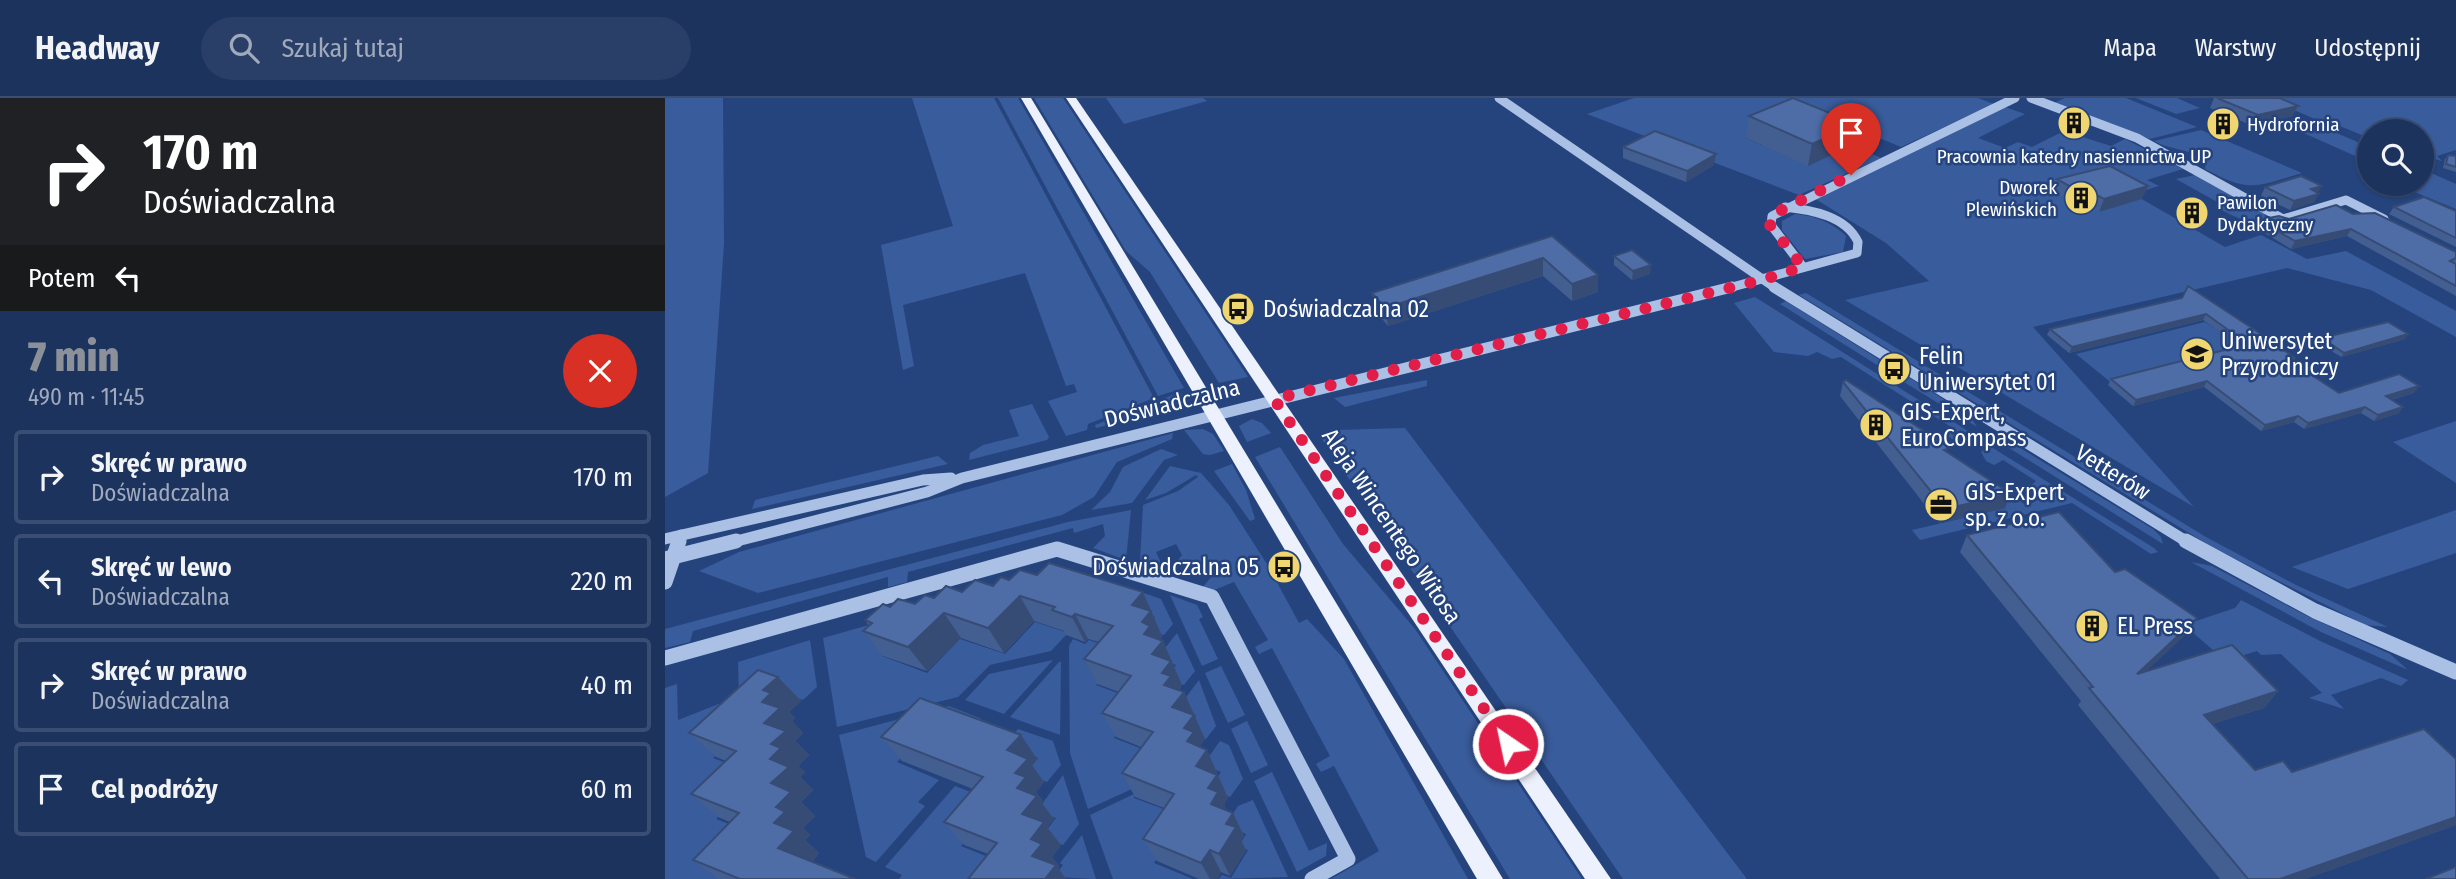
<!DOCTYPE html>
<html lang="pl">
<head>
<meta charset="utf-8">
<style>
	:root { --surface:#1c335e; --page:#293f67; --text:#f1f3f6; --muted:#a0aabc; --line:#3a4e73; --accent:#8c9099 }
	body { margin:0; font-family:"Fira Sans Condensed",sans-serif; background:var(--page); color:var(--text); height:100vh; display:flex; flex-direction:column; font-size:26px; white-space:nowrap }
	* { box-sizing:border-box; margin:0 }
	p { font-size:23px; color:var(--muted) }
	.icon { flex:none; width:38px; height:38px; fill:none; stroke:currentColor; stroke-width:2; stroke-linecap:round; stroke-linejoin:round }
	.map { position:relative; flex:1; overflow:hidden }
	.side { display:flex; flex-direction:column; background:var(--surface); width:665px }
	.side>* { flex:none }
	.hud { background:#202124; color:#fff; overflow:hidden }
	.controls { position:absolute; left:1692px; top:21px; display:grid; gap:14px }
	.controls a { display:grid; place-items:center; width:77px; height:77px; border-radius:50%; background:var(--surface); box-shadow:0 2px 5px #0004,0 0 0 2px var(--line); font-size:35px }
	.pin { position:absolute; display:grid; place-items:center; width:60px; height:60px; color:#fff; margin:-72px -30px; border-radius:50% 50% 50% 0; rotate:-45deg; box-shadow:0 0 7px #0007 }
	.pin .icon { rotate:45deg }
	.me { position:absolute; width:77px; margin:-38px; rotate:326deg; stroke-linejoin:round; filter:drop-shadow(0 0 5px #0008) }
	.turn { display:flex; align-items:center; gap:24px; height:147px; padding:0 28px; font-size:32px }
	.turn .icon { width:91px; height:91px; stroke-width:2.5 }
	.turn b { display:block; font-size:49px; line-height:60px }
	.then { display:flex; align-items:center; height:66px; padding:0 28px; background:#0003; gap:14px; font-size:26px }
	.round { display:grid; place-items:center; flex:none; width:74px; height:74px; border-radius:37px; background:var(--page) }
	.overview { display:flex; align-items:center; justify-content:space-between; height:119px; padding:0 28px }
	h1 { font-size:42px; font-weight:800; line-height:52px; color:var(--accent) }
	ul { padding:0; list-style:none }
	li { display:flex; align-items:center; gap:21px; height:94px; margin:0 14px 10px; padding:0 14px; border:4px solid var(--line); border-radius:7px }
	li div { flex:1 }
	li b { display:block; font-size:26px }
	li em { font-style:normal }
	header { display:flex; align-items:center; gap:42px; box-sizing:border-box; height:98px; padding:0 35px; background:var(--surface); border-bottom:2px solid var(--line) }
	header strong { font-size:33px }
	nav { display:flex; gap:38px; margin-inline-start:auto; font-size:24px }
	.search { width:490px; height:63px; background:var(--page); display:flex; align-items:center; gap:18px; box-sizing:border-box; padding:0 24px; border-radius:38px; color:var(--muted); font-size:26px }
	main { display:flex; flex:1; min-height:0 }
	.map>svg:first-child { display:block }
	.green { fill:#395c9c }
	.lines { fill:none; stroke-linecap:round; stroke-linejoin:round }
	.minor-far2 { stroke:#abc0e5; stroke-width:9 }
	.minor-far1 { stroke:#abc0e5; stroke-width:11 }
	.minor { stroke:#abc0e5; stroke-width:15 }
	.major { fill:#ecf1fd; fill-rule:evenodd }
	.wall { fill:#435e90 }
	.shaded-wall { fill:#374c75 }
	.building { fill:#4e6da7; stroke:#374c75; stroke-width:2 }
	.route { stroke:#e11d48; stroke-width:12; stroke-dasharray:0 21.6 }
	.labels { text-anchor:middle; dominant-baseline:central; stroke-width:5; stroke-linejoin:round; paint-order:stroke }
	.far-poi-label { font-size:19px; fill:#fff; stroke:#25447e; text-anchor:start }
	.poi-label { font-size:23px; fill:#fff; stroke:#25447e; text-anchor:start }
	.street-label { font-size:23px; fill:#fff; stroke:#25447e }
</style>
</head>
<body>
<header>
<strong>Headway</strong>
<div class="search"><svg class="icon" aria-label="search" viewBox="0 0 24 24"><circle cx="10" cy="10" r="6"/><path d="M15 15l6 6"/></svg>Szukaj tutaj</div>
<nav><a>Mapa</a><a>Warstwy</a><a>Udostępnij</a></nav>
</header>
<main>
<section class="side">
<div class="hud">
<div class="turn"><svg class="icon" aria-label="right" viewBox="0 0 24 24"><path d="M7 20v-9h11M14 6l5 5-5 5"/></svg><div><b>170 m</b>Doświadczalna</div></div>
<div class="then">Potem<svg class="icon" aria-label="left" viewBox="0 0 24 24"><path d="M17 20v-9H6M10 6l-5 5 5 5"/></svg></div>
</div>
<div class="overview"><div><h1>7 min</h1><p>490 m · 11:45</p></div><a class="round" style="background:#d93025;color:#fff"><svg class="icon" aria-label="close" viewBox="0 0 24 24"><path d="M6 6l12 12M18 6L6 18"/></svg></a></div>
<ul>
<li><svg class="icon" aria-label="right" viewBox="0 0 24 24"><path d="M7 20v-9h11M14 6l5 5-5 5"/></svg><div><b>Skręć w prawo</b><p>Doświadczalna</p></div><em>170 m</em></li>
<li><svg class="icon" aria-label="left" viewBox="0 0 24 24"><path d="M17 20v-9H6M10 6l-5 5 5 5"/></svg><div><b>Skręć w lewo</b><p>Doświadczalna</p></div><em>220 m</em></li>
<li><svg class="icon" aria-label="right" viewBox="0 0 24 24"><path d="M7 20v-9h11M14 6l5 5-5 5"/></svg><div><b>Skręć w prawo</b><p>Doświadczalna</p></div><em>40 m</em></li>
<li><svg class="icon" aria-label="arrive" viewBox="0 0 24 24"><path d="M6 21V4h12l-3 4 3 4H6"/></svg><div><b>Cel podróży</b></div><em>60 m</em></li>
</ul>
</section>
<div class="map">
<svg width="1791" height="781" viewBox="0 0 1791 781">
	<rect width="100%" height="100%" fill="#25447e"/>
	<g class="green">
		<polygon points="0,0 58,0 59,146 43,375 0,399"/>
		<polygon points="247,0 329,0 489,300 423,326 422,332 401,338 383,303 412,294 409,286 401,288 360,175 238,207 249,268 238,272 216,147 288,128"/>
		<polygon points="333,0 353,0 519,290 493,298"/>
		<polygon points="369,0 398,0 583,279 554,285 485,174 461,153"/>
		<polygon points="441,0 538,0 542,3 459,26"/>
		<polygon points="969,0 1313,0 1329,6 1236,49 1129,5 1081,40 1096,47 1125,34 1143,68 1187,47 1216,60 1134,97 922,16"/>
		<polygon points="1400,0 1461,0 1532,29 1485,41 1389,5"/>
		<polygon points="1471,0 1512,0 1535,10 1511,16"/>
		<polygon points="1601,0 1791,0 1791,52 1772,58 1777,63 1759,58 1771,64 1767,66 1757,62 1757,33 1704,33 1704,40 1670,26 1666,28"/>
		<polygon points="1340,9 1360,16 1313,40 1340,50 1353,44 1367,49 1399,33 1446,48 1460,41 1518,71 1482,82 1494,88 1468,96 1560,149 1596,137 1642,161 1681,153 1791,213 1791,239 1706,192 1622,170 1368,229 1529,409 1180,202 1264,183 1221,145 1149,100"/>
		<polygon points="1646,24 1704,49 1704,64 1625,29"/>
		<path d="M1536 32 1637 75C1590 89 1585 95 1540 71L1541 64C1526 50 1507 53 1489 43Z"/>
		<polygon points="1757,71 1791,86 1791,111 1730,86 1757,86"/>
		<path d="M1530 77 1599 115 1601 120C1582 127 1570 119 1553 110L1554 105 1511 81Z"/>
		<path d="M1130 116C1151 118 1166 124 1181 138L1178 154 1140 161 1117 132V123Z"/>
		<polygon points="1141,195 1541,439 1631,487 1723,529 1700,527 1547,449 1134,197"/>
		<polygon points="1090,199 1109,211 1303,333 1289,342 1281,337 1281,333 1286,329 1176,259 1167,261 1152,254 1143,258 1109,254 1069,205"/>
		<polygon points="1121,203 1218,264 1212,267 1115,206"/>
		<polygon points="1540,224 1576,248 1449,287 1411,256"/>
		<polygon points="1240,277 1305,318 1312,329 1234,281"/>
		<polygon points="762,282 762,288 680,309 669,300"/>
		<polygon points="513,295 517,296 517,301 502,312 431,330 430,327"/>
		<polygon points="367,306 384,339 382,342 304,362 305,355 318,347 354,338 344,312"/>
		<polygon points="587,321 597,325 606,335 582,344 574,328"/>
		<polygon points="1791,323 1791,385 1728,344"/>
		<polygon points="740,330 1082,781 958,781 654,337 672,332"/>
		<polygon points="538,331 548,336 559,353 545,357 538,356 519,332"/>
		<polygon points="508,335 507,341 500,344 452,364 429,399 397,417 93,495 34,473 74,454"/>
		<polygon points="1336,345 1352,348 1488,431 1496,439 1498,446"/>
		<polygon points="1323,347 1489,450 1493,454 1486,456 1407,405 1255,442 1247,432 1341,410 1287,373 1340,405 1349,399 1362,408 1377,399 1364,389 1371,383 1338,362 1329,367 1321,363 1316,354"/>
		<polygon points="615,349 678,446 750,531 917,781 845,781 590,359"/>
		<polygon points="496,351 513,357 499,362 467,405 426,412 445,394 458,369"/>
		<polygon points="273,358 283,366 87,411 90,402"/>
		<polygon points="567,366 581,392 590,421 585,423 549,373"/>
		<polygon points="505,368 536,375 564,407 602,466 634,525 642,521 679,561 803,781 666,781 714,753 669,668 656,674 651,666 665,658 607,550 594,556 590,549 603,542 569,484 547,493 537,490 547,478 510,466 517,457 511,446 491,454 496,465 489,470 475,464 478,407 513,393 533,379 531,377 501,395 480,402"/>
		<polygon points="466,412 461,462 428,450 440,438 438,426 409,435 408,430 243,474 242,484 223,489 223,479 28,533 25,544 0,550 0,531 403,424"/>
		<polygon points="1791,412 1791,455 1683,491 1627,469"/>
		<polygon points="1526,464 1547,468 1642,518 1725,556 1743,572 1656,534"/>
		<polygon points="476,494 496,501 508,526 499,537 481,531 490,519 462,510"/>
		<polygon points="505,497 532,507 538,519 534,521 553,561 537,568"/>
		<polygon points="299,500 217,558 262,575 295,541 340,556 370,524 403,535 386,553 325,567 293,599 172,629 158,540"/>
		<polygon points="1576,502 1655,543 1743,582 1736,588 1716,580 1666,597 1679,611 1644,600 1657,595 1616,556 1596,557 1592,553 1579,557 1587,566 1570,571 1519,527 1570,510"/>
		<polygon points="512,535 530,573 519,587 501,580 511,567 492,560"/>
		<polygon points="408,541 420,546 424,542 458,554 431,587 477,604 449,640 493,657 469,690 423,711 405,655 404,548"/>
		<polygon points="145,542 152,589 138,602 116,595 48,660 94,678 51,721 98,739 58,781 0,781 0,590 12,586 13,622 74,598 73,564"/>
		<polygon points="388,562 339,616 300,602 324,576"/>
		<polygon points="394,564 396,564 395,637 345,619"/>
		<polygon points="556,568 580,617 563,625 540,575"/>
		<polygon points="534,582 551,628 541,641 521,633 531,618 512,611"/>
		<polygon points="284,608 317,621 306,633 274,622 232,664 274,682 253,704 260,708 211,764 201,759 174,637"/>
		<polygon points="582,623 603,667 586,675 566,631"/>
		<polygon points="353,631 388,643 396,667 382,684 361,676 373,660 339,647"/>
		<polygon points="555,643 564,647 578,681 565,699 545,691 556,674 538,667"/>
		<polygon points="607,674 644,753 662,745 661,758 632,774 589,683"/>
		<polygon points="398,677 414,726 398,747 377,738 391,720 372,713"/>
		<polygon points="290,688 332,704 296,748 348,769 339,781 234,781 237,777 220,769"/>
		<polygon points="469,696 469,700 520,719 489,765 528,781 448,781 425,717"/>
		<polygon points="588,702 623,779 554,781 557,777 566,780 583,752 574,748 581,736 560,728 573,708"/>
		<polygon points="417,737 431,781 389,779 398,767 395,765"/>
	</g>
	<g class="lines">
		<g class="minor-far2">
			<polyline points="834,0 1112,191"/>
			<polyline points="1366,0 1472,40 1618,121 1681,102 1719,121"/>
			<polyline points="1138,169 1106,127 1107,118 1350,0"/>
			<path d="M1060 191 1192 155 1193 144C1181 118 1147 112 1120 109"/>
		</g>
		<g class="minor-far1">
			<polyline points="1109,189 1524,445"/>
			<polyline points="0,441 258,382 286,380"/>
			<polyline points="13,445 16,437"/>
			<polyline points="64,445 262,394 297,380 1067,189"/>
		</g>
		<g class="minor">
			<polyline points="1521,443 1650,513 1791,574"/>
			<polyline points="0,461 71,443"/>
			<polyline points="0,484 14,443"/>
			<polyline points="0,560 392,451 547,499 683,761 647,781"/>
		</g>
		<g class="major">
			<polygon points="356,0 366,0 838,781 812,781"/>
			<polygon points="401,0 411,0 946,781 920,781"/>
		</g>
	</g>
	<g class="wall">
		<polygon points="1549,0 1615,0 1633,8 1627,18 1588,28 1545,10"/>
		<polygon points="1084,18 1192,26 1187,47 1143,68 1081,40"/>
		<polygon points="958,49 1049,67 1021,84 958,60"/>
		<polygon points="1783,57 1791,58 1791,74 1778,70 1780,61"/>
		<polygon points="1392,81 1477,101 1434,114 1429,111 1421,113 1387,93"/>
		<polygon points="1600,89 1653,95 1649,104 1625,112 1596,98"/>
		<polygon points="1729,109 1791,113 1791,149 1724,116"/>
		<polygon points="1688,116 1791,154 1791,198 1682,138 1626,151 1590,129 1593,122"/>
		<polygon points="887,138 933,177 933,194 907,203 878,178 723,228 710,212 707,195"/>
		<polygon points="949,158 985,176 967,182 949,167"/>
		<polygon points="1517,200 1630,260 1628,264 1674,295 1749,295 1726,302 1734,315 1709,323 1696,315 1639,331 1629,324 1596,333 1539,289 1468,308 1443,287 1446,281 1574,248 1538,222 1404,255 1382,237 1385,231"/>
		<polygon points="1657,240 1740,241 1676,259 1654,245"/>
		<polygon points="1178,284 1346,396 1340,410 1274,425 1175,298"/>
		<polygon points="1302,437 1450,474 1532,520 1521,536 1481,573 1613,593 1599,610 1547,626 1590,672 1627,674 1791,727 1640,781 1555,781 1413,607 1416,603 1295,454"/>
		<polygon points="372,477 478,494 497,538 495,541 498,543 517,587 514,592 519,594 540,641 535,647 536,649 542,652 563,700 559,706 561,712 568,715 579,738 576,742 581,752 565,778 556,774 552,781 534,781 492,763 478,741 499,710 470,699 457,675 476,649 451,639 437,615 454,594 432,586 419,561 434,544 423,541 420,544 401,537 399,533 369,523 339,555 296,540 262,573 218,558 198,533 204,528 200,522 225,509 250,506 269,500 328,488 344,482"/>
		<polygon points="113,579 136,603 124,614 130,620 127,623 138,635 130,643 144,657 133,668 140,674 135,679 148,692 136,704 150,718 138,730 145,737 140,742 154,755 147,764 190,781 53,781 28,762 65,724 53,719 26,696 61,663 51,659 24,635"/>
		<polygon points="216,639 372,661 367,667 379,684 371,694 378,703 376,704 389,721 382,729 396,747 387,759 394,768 393,770 401,781 303,781 323,756 299,747 279,724 308,691 237,663"/>
	</g>
	<g class="shaded-wall">
		<polygon points="1633,8 1627,18 1588,28 1593,17"/>
		<polygon points="1192,26 1187,47 1143,68 1147,46"/>
		<polygon points="1051,56 1049,67 1021,84 1022,73"/>
		<polygon points="1483,88 1477,101 1434,114 1439,101"/>
		<polygon points="1657,88 1652,96 1654,96 1649,104 1625,112 1629,103 1646,91"/>
		<polygon points="1434,98 1429,111 1421,113 1426,100"/>
		<polygon points="1686,131 1682,138 1626,151 1630,143"/>
		<polygon points="878,160 878,178 723,228 720,210"/>
		<polygon points="986,167 985,176 967,182 968,173"/>
		<polygon points="933,177 933,194 907,203 907,186"/>
		<polygon points="1541,216 1538,222 1404,255 1407,249"/>
		<polygon points="1743,236 1740,241 1676,259 1679,255"/>
		<polygon points="1542,283 1539,289 1468,308 1471,302"/>
		<polygon points="1754,288 1749,295 1717,304 1721,298"/>
		<polygon points="1700,309 1696,315 1639,331 1643,325"/>
		<polygon points="1738,309 1734,315 1709,323 1713,317"/>
		<polygon points="1633,318 1629,324 1596,333 1600,327"/>
		<polygon points="1346,396 1340,410 1274,425 1280,411"/>
		<polygon points="478,494 497,538 493,544 498,543 517,587 513,593 519,594 540,641 535,647 539,656 542,652 563,700 559,706 564,718 546,706 467,507"/>
		<polygon points="355,498 369,523 339,555 323,530"/>
		<polygon points="279,515 296,540 262,573 243,549"/>
		<polygon points="410,516 423,541 420,544 407,519"/>
		<polygon points="1532,520 1521,536 1461,592 1472,576"/>
		<polygon points="113,579 136,603 124,614 130,620 127,623 138,635 130,643 144,657 133,668 140,674 135,679 148,692 136,704 150,718 138,730 145,737 140,742 154,755 139,773 113,750 109,725 111,709 106,685 105,661 106,646 99,625 97,604 98,592"/>
		<polygon points="1613,593 1599,610 1526,633 1539,617"/>
		<polygon points="356,637 372,661 367,667 379,684 371,694 378,703 376,704 389,721 382,729 396,747 387,759 394,768 393,770 401,781 380,781 367,758 366,741 357,716 352,690 350,675 342,652"/>
		<polygon points="568,715 579,738 576,742 581,752 565,778 554,756 561,726"/>
		<polygon points="1791,719 1791,727 1640,781 1615,781"/>
		<polygon points="545,752 556,774 552,781 545,781 536,765"/>
	</g>
	<g class="building">
		<polygon points="1128,0 1192,26 1147,46 1084,18"/>
		<polygon points="1552,0 1615,0 1633,8 1593,17"/>
		<polygon points="990,33 1051,56 1022,73 958,49"/>
		<polygon points="1783,57 1791,58 1791,69 1781,66"/>
		<polygon points="1445,68 1483,88 1439,101 1434,98 1426,100 1392,81"/>
		<polygon points="1636,78 1657,88 1646,91 1654,96 1629,103 1600,89"/>
		<polygon points="1759,99 1791,113 1791,140 1729,109"/>
		<polygon points="1671,107 1688,116 1710,115 1791,154 1791,160 1785,163 1791,166 1791,188 1686,131 1630,143 1593,122 1614,118 1624,121"/>
		<polygon points="887,138 933,177 907,186 878,160 720,210 707,195"/>
		<polygon points="967,152 986,167 968,173 949,158"/>
		<polygon points="1523,188 1605,242 1630,260 1624,262 1674,295 1734,276 1754,288 1721,298 1738,309 1713,317 1700,309 1643,325 1633,318 1600,327 1542,283 1471,302 1446,281 1583,246 1541,216 1407,249 1385,231 1517,200"/>
		<polygon points="1723,224 1743,236 1679,255 1657,240"/>
		<polygon points="1181,282 1285,350 1279,352 1346,396 1280,411 1178,284"/>
		<polygon points="1394,414 1450,474 1460,471 1532,520 1472,576 1567,547 1613,593 1539,617 1590,672 1618,663 1627,674 1759,631 1791,661 1791,719 1615,781 1583,781 1424,590 1428,589 1302,437"/>
		<polygon points="384,465 478,494 467,507 486,513 477,524 485,528 479,536 498,543 487,556 506,563 497,575 506,578 499,587 519,594 507,609 529,617 519,630 529,634 522,643 542,652 531,668 552,677 543,690 553,694 546,706 568,715 561,726 571,729 554,756 545,752 536,765 478,741 509,696 457,675 488,634 437,615 466,578 419,561 448,528 410,516 407,519 387,512 390,509 355,498 323,530 279,515 243,549 198,533 207,525 200,522 218,506 225,509 233,501 250,506 260,497 269,500 281,488 297,494 310,482 328,488 336,479 344,482 355,472 372,477"/>
		<polygon points="93,572 113,579 98,592 106,595 97,604 115,610 99,625 121,633 106,646 116,650 105,661 124,669 106,685 126,694 111,709 120,714 109,725 129,733 113,750 190,781 75,781 28,762 74,715 26,696 71,653 24,635"/>
		<polygon points="255,600 356,637 342,652 363,661 350,675 361,679 352,690 372,698 357,716 379,724 366,741 377,746 367,758 391,767 380,781 303,781 332,745 279,724 318,679 216,639"/>
		<polygon points="1791,769 1791,781 1761,781"/>
	</g>
	<g class="lines">
		<polyline class="route" points="843,646 609,301 1097,182 1138,169 1105,127 1107,117 1186,77"/>
	</g>
	<defs>
		<symbol id="building-disc" viewBox="-11 -11 22 22"><circle r="9.5" fill="#efd670" stroke="#25447e"/><path d="M-4-6H4V6H1V3H-1V6H-4ZM-2.5-4.3h1.7v1.8h-1.7ZM.8-4.3h1.7v1.8H.8ZM-2.5-1h1.7V.8h-1.7ZM.8-1h1.7V.8H.8Z" fill="#111"/></symbol>
		<symbol id="bus-disc" viewBox="-11 -11 22 22"><circle r="9.5" fill="#efd670" stroke="#25447e"/><path d="M-5-6H5V4H4V6H2V4H-2V6H-4V4H-5ZM-3.5-4V0h7V-4ZM-3.5 1.2v1.5H-2V1.2ZM2 1.2v1.5H3.5V1.2Z" fill="#111"/></symbol>
		<symbol id="university-disc" viewBox="-11 -11 22 22"><circle r="9.5" fill="#efd670" stroke="#25447e"/><path d="M0-5L7-2L0 1L-7-2ZM-4 1L0 2.5L4 1V4Q0 6-4 4Z" fill="#111"/></symbol>
		<symbol id="office-disc" viewBox="-11 -11 22 22"><circle r="9.5" fill="#efd670" stroke="#25447e"/><path d="M-6-3h4V-5.5h4V-3h4V5H-6ZM-1-4.5V-3h2v-1.5ZM-6 0V1H6V0Z" fill="#111"/></symbol>
	</defs>
	<g fill-rule="evenodd">
		<use href="#building-disc" x="1390" y="6" width="38" height="38"/>
		<use href="#building-disc" x="1539" y="7" width="38" height="38"/>
		<use href="#building-disc" x="1397" y="81" width="38" height="38"/>
		<use href="#building-disc" x="1508" y="96" width="38" height="38"/>
		<use href="#bus-disc" x="554" y="192" width="38" height="38"/>
		<use href="#university-disc" x="1513" y="237" width="38" height="38"/>
		<use href="#bus-disc" x="1210" y="252" width="38" height="38"/>
		<use href="#building-disc" x="1192" y="308" width="38" height="38"/>
		<use href="#office-disc" x="1257" y="388" width="38" height="38"/>
		<use href="#bus-disc" x="600" y="450" width="38" height="38"/>
		<use href="#building-disc" x="1408" y="509" width="38" height="38"/>
	</g>
	<g class="labels">
		<g class="far-poi-label">
			<text x="1582" y="26">Hydrofornia</text>
			<text x="1409" y="58" text-anchor="middle">Pracownia katedry nasiennictwa UP</text>
			<text x="1392" y="89" text-anchor="end">Dworek<tspan x="1392" dy="22">Plewińskich</tspan></text>
			<text x="1552" y="104">Pawilon<tspan x="1552" dy="22">Dydaktyczny</tspan></text>
		</g>
		<g class="poi-label">
			<text x="598" y="211">Doświadczalna 02</text>
			<text x="1556" y="243">Uniwersytet<tspan x="1556" dy="26">Przyrodniczy</tspan></text>
			<text x="1254" y="258">Felin<tspan x="1254" dy="26">Uniwersytet 01</tspan></text>
			<text x="1236" y="314">GIS-Expert,<tspan x="1236" dy="26">EuroCompass</tspan></text>
			<text x="1300" y="394">GIS-Expert<tspan x="1300" dy="26">sp. z o.o.</tspan></text>
			<text x="594" y="469" text-anchor="end">Doświadczalna 05</text>
			<text x="1452" y="528">EL Press</text>
		</g>
		<g class="street-label">
			<text transform="translate(507 305) rotate(-14)">Doświadczalna</text>
			<text transform="translate(1448 374) rotate(32)">Vetterów</text>
			<text transform="translate(727 428) rotate(56)">Aleja Wincentego Witosa</text>
		</g>
	</g>
</svg>
<div class="controls">
<a><svg class="icon" aria-label="search" viewBox="0 0 24 24"><circle cx="10" cy="10" r="6"/><path d="M15 15l6 6"/></svg></a>
</div>
<div class="pin" style="left:1186px;top:77px;background:#d93025"><svg class="icon" aria-label="arrive" viewBox="0 0 24 24"><path d="M6 21V4h12l-3 4 3 4H6"/></svg></div>
<svg class="me" style="left:843px;top:646px" viewBox="-20 -20 40 40"><circle r="17" fill="#e11d48" stroke="#fff" stroke-width="3"/><path d="M0-11L8 9 0 5-8 9z" fill="#fff"/></svg>
</div>
</main>
</body>
</html>
